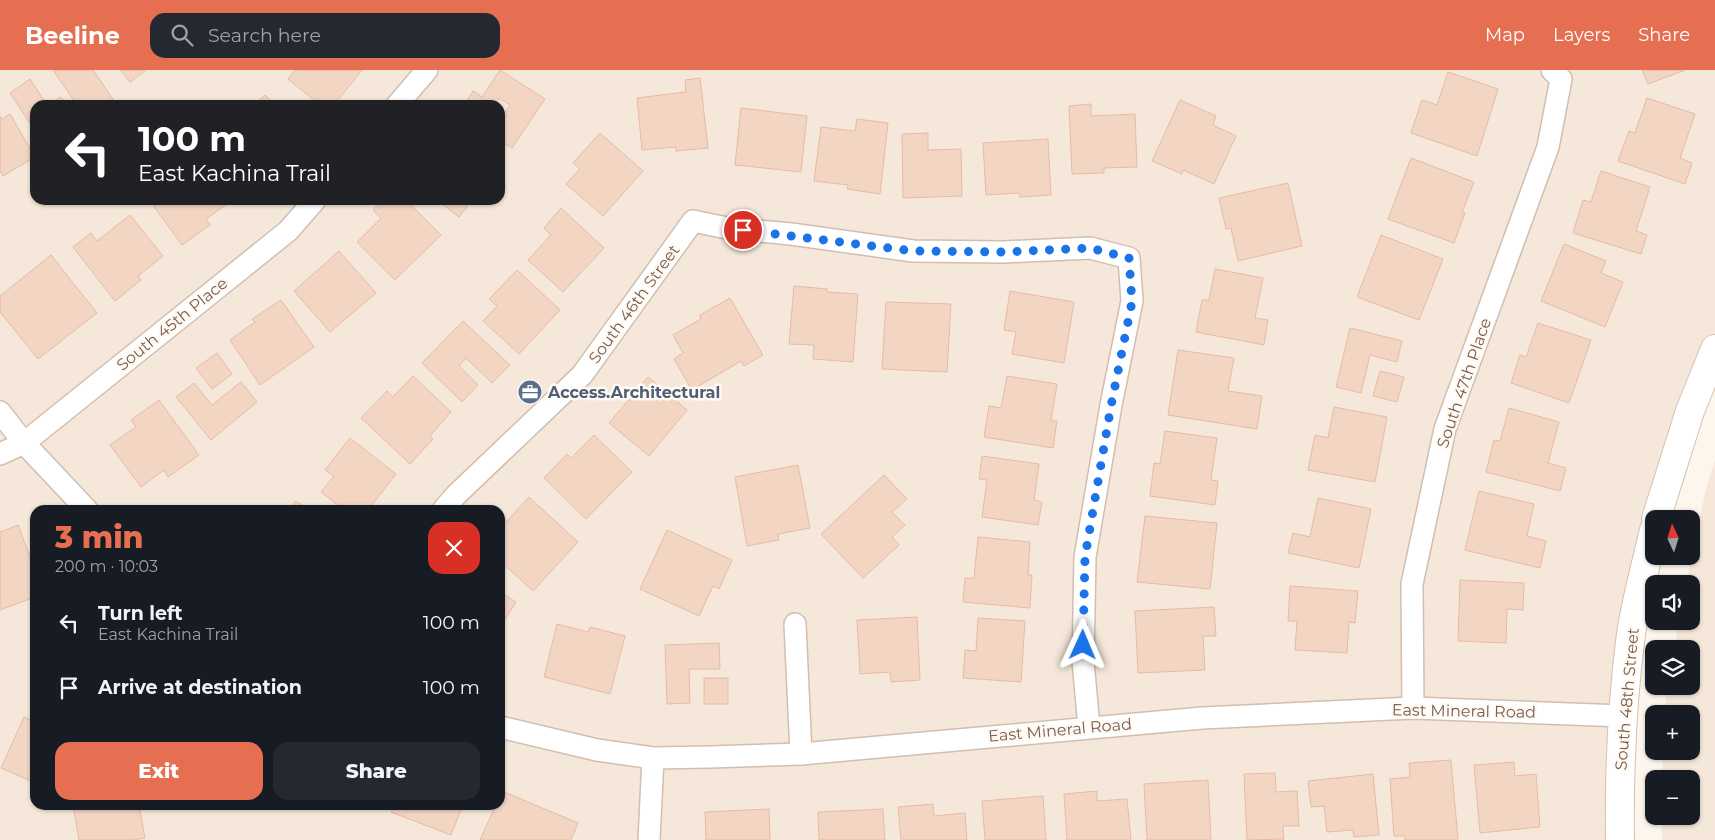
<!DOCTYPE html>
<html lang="en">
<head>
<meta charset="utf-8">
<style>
	:root { --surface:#171b24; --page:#242831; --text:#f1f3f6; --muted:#9ea1a6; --accent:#e76f51 }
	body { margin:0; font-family:Montserrat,sans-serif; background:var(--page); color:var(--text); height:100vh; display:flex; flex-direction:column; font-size:19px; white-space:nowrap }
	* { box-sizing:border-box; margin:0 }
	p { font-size:16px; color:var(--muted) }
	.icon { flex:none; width:28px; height:28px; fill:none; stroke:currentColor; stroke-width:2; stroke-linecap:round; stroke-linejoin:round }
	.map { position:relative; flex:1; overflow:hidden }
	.details { position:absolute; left:30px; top:435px; width:475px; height:305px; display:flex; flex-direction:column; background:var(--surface); border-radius:15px; box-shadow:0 1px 4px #0004 }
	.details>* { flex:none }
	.hud { position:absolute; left:30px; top:30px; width:475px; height:105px; border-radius:15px; box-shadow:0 1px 4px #0004; background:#202124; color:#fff; overflow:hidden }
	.needle { width:32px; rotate:356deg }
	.buttons { position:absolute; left:1645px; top:440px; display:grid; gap:10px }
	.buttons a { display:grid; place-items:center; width:55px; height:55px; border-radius:10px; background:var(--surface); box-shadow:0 1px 4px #0004; font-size:25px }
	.pin { position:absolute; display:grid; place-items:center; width:42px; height:42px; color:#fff; margin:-21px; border:2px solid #fff; border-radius:50%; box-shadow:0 1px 5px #0007 }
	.me { position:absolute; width:55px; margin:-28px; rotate:1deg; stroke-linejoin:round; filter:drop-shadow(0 0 4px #0008) }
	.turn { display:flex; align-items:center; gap:18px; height:105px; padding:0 25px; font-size:22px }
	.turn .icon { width:65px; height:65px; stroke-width:2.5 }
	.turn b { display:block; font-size:35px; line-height:42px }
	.round { display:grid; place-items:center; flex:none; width:52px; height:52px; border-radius:15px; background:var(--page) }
	.head { display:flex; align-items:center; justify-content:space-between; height:85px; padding:0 25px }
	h1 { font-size:30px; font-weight:800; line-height:38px; color:var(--accent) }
	.button { display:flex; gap:10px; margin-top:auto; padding:10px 25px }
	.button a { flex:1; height:58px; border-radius:15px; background:var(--accent); color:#fff; font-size:20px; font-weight:800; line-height:58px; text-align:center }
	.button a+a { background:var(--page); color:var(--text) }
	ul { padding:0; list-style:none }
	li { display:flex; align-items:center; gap:15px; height:65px; padding:0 25px }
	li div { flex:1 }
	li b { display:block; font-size:19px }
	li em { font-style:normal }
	header { display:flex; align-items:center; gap:30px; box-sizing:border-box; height:70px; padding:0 25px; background:var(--accent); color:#fff }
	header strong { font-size:24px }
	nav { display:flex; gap:28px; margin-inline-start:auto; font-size:18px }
	.search { width:350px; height:45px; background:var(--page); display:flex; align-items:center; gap:12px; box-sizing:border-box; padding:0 18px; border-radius:15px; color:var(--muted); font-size:19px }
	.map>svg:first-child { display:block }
	.residential { fill:#f5e8da; fill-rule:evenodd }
	.building { fill:#f3d5c3; stroke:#e6bba3 }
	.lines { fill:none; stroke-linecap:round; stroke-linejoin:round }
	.minor-casing { stroke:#d1beb0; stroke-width:24 }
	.secondary-casing { stroke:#d6c0b0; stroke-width:30 }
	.minor { stroke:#fff; stroke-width:21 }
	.secondary { stroke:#fff; stroke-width:28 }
	.route { stroke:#1a73e8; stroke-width:9; stroke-dasharray:0 16.2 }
	.labels { text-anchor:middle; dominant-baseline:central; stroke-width:5; stroke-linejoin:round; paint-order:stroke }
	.street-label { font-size:16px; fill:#7a5c4d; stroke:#fffaf3 }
	.service-label { font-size:16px; font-weight:bold; fill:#4e5e75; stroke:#fffaf3; text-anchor:start }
</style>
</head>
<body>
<header>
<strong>Beeline</strong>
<div class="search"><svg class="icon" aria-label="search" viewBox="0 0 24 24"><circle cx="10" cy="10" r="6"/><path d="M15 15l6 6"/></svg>Search here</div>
<nav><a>Map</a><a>Layers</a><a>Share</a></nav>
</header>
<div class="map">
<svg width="1715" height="770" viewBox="0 0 1715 770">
	<rect width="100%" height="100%" fill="#fdf6ec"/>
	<g class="residential">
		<path d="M0 0H1715V279L1659 438 1620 770H0ZM35 35H500V130H35ZM35 440H500V735H35Z"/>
		<polygon points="1715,390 1715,770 1662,770 1661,746 1691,746 1691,709 1662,709 1663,681 1691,681 1691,644 1665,644 1666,624 1667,616 1691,616 1691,579 1674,579 1679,551 1691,551 1691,514 1686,514 1706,419"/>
	</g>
	<g class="building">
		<polygon points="53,0 93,0 117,35 77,35"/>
		<polygon points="120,0 146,0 130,12"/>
		<polygon points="295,0 362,0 334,35 320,35 288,9"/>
		<polygon points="500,0 545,29 512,78 500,71 500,50 510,35 499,28 494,35 464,35 473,21 482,27"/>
		<polygon points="1642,0 1685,0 1648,14"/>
		<polygon points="1448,2 1498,19 1477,86 1411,63 1422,30 1437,35"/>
		<polygon points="700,8 708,78 676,81 676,77 642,80 637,28 686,22 685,10"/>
		<polygon points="30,9 47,35 35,35 35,61 10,23"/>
		<polygon points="265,25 275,35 254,35"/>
		<polygon points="61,27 67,35 48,35"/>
		<polygon points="1647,28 1695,44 1680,88 1692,93 1685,114 1618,91 1629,61 1635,63"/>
		<polygon points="1180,30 1216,46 1213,55 1236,66 1214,114 1183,100 1182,104 1152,91"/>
		<polygon points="1091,34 1091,46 1135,44 1137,97 1104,98 1104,103 1072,104 1069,36"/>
		<polygon points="741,38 807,46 801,102 735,95"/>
		<polygon points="10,44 35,87 3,106 0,101 0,46 2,49"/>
		<polygon points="857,49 888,53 880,124 847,119 848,115 814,111 821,57 855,61"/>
		<polygon points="600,63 643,101 603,146 566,114 580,99 573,93"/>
		<polygon points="928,63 928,80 961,79 962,126 903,128 902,64"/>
		<polygon points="1048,69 1051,125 1020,127 1019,123 986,125 983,73"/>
		<polygon points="1411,88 1474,112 1462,142 1465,143 1454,173 1388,149"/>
		<polygon points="1601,101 1650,117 1636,161 1647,165 1641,184 1573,163 1583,130 1591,132"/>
		<polygon points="1288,113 1302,176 1238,191 1231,158 1226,159 1219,128"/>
		<polygon points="149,130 231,130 231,131 206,149 210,155 182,175"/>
		<polygon points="383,130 406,130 441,165 395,210 357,172 381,148 373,140"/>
		<polygon points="437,130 472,130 459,147"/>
		<polygon points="561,138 604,178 563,222 528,190 551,165 544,158"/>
		<polygon points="130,145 163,186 138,206 141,210 115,231 73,177 91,163 97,171"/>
		<polygon points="1381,165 1443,189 1419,250 1357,227"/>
		<polygon points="1564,174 1606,191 1601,203 1623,212 1605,257 1541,231"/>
		<polygon points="339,181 376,223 330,262 294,221"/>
		<polygon points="51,185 97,243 38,289 0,242 0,226"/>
		<polygon points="1215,199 1263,208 1255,248 1268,250 1264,275 1196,262 1202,230 1209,230"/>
		<polygon points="517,200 560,240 519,284 483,251 497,236 489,229"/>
		<polygon points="794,216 827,219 827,222 858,224 853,292 813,289 814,275 789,274"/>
		<polygon points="1010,221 1074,232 1064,293 1012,284 1016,262 1004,260"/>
		<polygon points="730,228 763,285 744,296 741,291 692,320 674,289 683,283 673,265 701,249 700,245"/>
		<polygon points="281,230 314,277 260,315 230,270 255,252 252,249"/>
		<polygon points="886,232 951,234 947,302 882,299"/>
		<polygon points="463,251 510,295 492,313 466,288 459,296 478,315 462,332 422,293"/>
		<polygon points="1538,253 1591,270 1569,333 1511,313 1520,285 1526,287"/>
		<polygon points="1350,258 1402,271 1397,292 1370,285 1361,323 1336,317"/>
		<polygon points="1178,280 1234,288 1228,321 1262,326 1257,359 1168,345"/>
		<polygon points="217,283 232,304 212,319 196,298"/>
		<polygon points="1380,301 1404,307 1397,332 1373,326"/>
		<polygon points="413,306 451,342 430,366 433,369 410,394 361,348 387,321 393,327"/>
		<polygon points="1007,306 1057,314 1051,351 1057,351 1053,378 984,367 989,336 1001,338"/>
		<polygon points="648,307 687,340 649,386 609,353"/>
		<polygon points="241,312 257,332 211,370 176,327 194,313 212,335"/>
		<polygon points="159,330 199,385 168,407 164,400 141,417 110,375 136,357 131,350"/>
		<polygon points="1334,337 1387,347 1375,412 1308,400 1315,365 1328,368"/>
		<polygon points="1509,338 1559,352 1548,393 1566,398 1560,421 1486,402 1494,370 1500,371"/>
		<polygon points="1165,361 1217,368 1211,410 1218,411 1215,435 1150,426 1154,393 1160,394"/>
		<polygon points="594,365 632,402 586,449 544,408 567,384 571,388"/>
		<polygon points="350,368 396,404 368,440 344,440 321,422 334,406 325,400"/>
		<polygon points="982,386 1039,394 1034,430 1042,432 1038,455 982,447 987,410 979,409"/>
		<polygon points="798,395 810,458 778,464 779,470 747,476 735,407"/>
		<polygon points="884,405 907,429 892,442 905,455 892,467 899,475 863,508 821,464"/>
		<polygon points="1479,421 1534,434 1527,466 1546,471 1540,498 1465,480"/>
		<polygon points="529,427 578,472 533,521 500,491 500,451 504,448 507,451"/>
		<polygon points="1318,428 1371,439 1359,498 1288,483 1293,463 1310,467"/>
		<polygon points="295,431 311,440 290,440"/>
		<polygon points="1145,446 1217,453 1210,519 1137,512"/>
		<polygon points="18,455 35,500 35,527 0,540 0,462"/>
		<polygon points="667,460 732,490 719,519 713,516 699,546 640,519"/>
		<polygon points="978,467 1030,472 1028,505 1032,505 1030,538 963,532 965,508 974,508"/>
		<polygon points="1460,510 1524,513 1523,540 1507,539 1506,573 1458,571"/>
		<polygon points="1290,516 1358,521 1355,553 1349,552 1347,583 1295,580 1297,551 1288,551"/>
		<polygon points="500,522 516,532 500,557"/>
		<polygon points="1214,537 1216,566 1203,566 1205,600 1138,603 1135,541"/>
		<polygon points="917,547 920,610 891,612 890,602 860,604 857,550"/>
		<polygon points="978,548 1025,551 1021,612 963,608 965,580 976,581"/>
		<polygon points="557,554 588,562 590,557 625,566 610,624 544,607"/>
		<polygon points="719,573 720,599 689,599 690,633 667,634 665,575"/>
		<rect x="704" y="608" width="24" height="26"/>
		<polygon points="24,647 35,652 35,703 31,711 1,698"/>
		<polygon points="1451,690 1458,770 1405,770 1405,766 1394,766 1390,709 1410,707 1409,693"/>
		<polygon points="1514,692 1515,706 1536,704 1540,757 1480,763 1474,695"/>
		<polygon points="1275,703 1276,722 1297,721 1299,756 1283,756 1284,769 1247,770 1244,704"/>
		<polygon points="1373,704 1379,765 1354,767 1353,760 1327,762 1324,736 1311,737 1308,711"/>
		<polygon points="1208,710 1211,770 1147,770 1144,714"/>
		<polygon points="502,721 578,753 571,770 480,770 496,735 500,735 500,725"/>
		<polygon points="1097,721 1097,731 1127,729 1131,770 1067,770 1064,724"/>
		<polygon points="1043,726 1046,770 985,770 982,731"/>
		<polygon points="933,734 934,746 965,743 967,770 901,770 898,737"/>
		<polygon points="73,735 139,735 145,768 133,770 79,770"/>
		<polygon points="394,735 463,735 451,765 391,742"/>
		<polygon points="769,739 770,770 706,770 705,742"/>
		<polygon points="883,739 885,770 819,770 818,742"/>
	</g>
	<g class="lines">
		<defs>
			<g id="minor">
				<polyline points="397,35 427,0"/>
				<polyline points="0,342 24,373 87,440"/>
				<polyline points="0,384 24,373 288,161 315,130"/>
				<polyline points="443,440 456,425 582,305 693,151 727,158 791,164 913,181 1004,182 1090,178 1129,188 1132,231 1111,335 1085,487 1083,592 1089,657"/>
				<polyline points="795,554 801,684"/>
				<polyline points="1413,638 1412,514 1445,359 1548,77 1561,9 1552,0"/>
				<polyline points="500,657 597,680 653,688 710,687 801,684 1202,648 1413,638 1623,646"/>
				<polyline points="649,770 653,688"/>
			</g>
			<g id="secondary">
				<polyline points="1656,449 1690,341 1715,279"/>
				<path d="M1620 770C1619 701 1622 633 1631 564 1636 530 1646 495 1654 460"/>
			</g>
		</defs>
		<use href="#minor" class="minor-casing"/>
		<use href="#secondary" class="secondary-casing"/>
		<use href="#minor" class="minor"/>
		<use href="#secondary" class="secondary"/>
	</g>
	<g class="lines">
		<polyline class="route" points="743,160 913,181 1004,182 1090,178 1129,188 1132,232 1111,336 1085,487 1083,575"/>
	</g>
	<defs>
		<symbol id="office-disc" viewBox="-11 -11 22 22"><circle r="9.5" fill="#5c6f8a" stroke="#fffaf3"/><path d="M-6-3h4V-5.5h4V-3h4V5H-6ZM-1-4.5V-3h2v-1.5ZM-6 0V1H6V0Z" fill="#fff"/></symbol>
	</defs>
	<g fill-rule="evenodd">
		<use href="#office-disc" x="516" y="308" width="28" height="28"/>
	</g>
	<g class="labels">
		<g class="street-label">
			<text transform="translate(634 234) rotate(-54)">South 46th Street</text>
			<text transform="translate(172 254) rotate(-39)">South 45th Place</text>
			<text transform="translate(1464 313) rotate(-71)">South 47th Place</text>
			<text transform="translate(1627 629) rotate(-85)">South 48th Street</text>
			<text transform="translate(1464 641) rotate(1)">East Mineral Road</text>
			<text transform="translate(1060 660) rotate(-5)">East Mineral Road</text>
		</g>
		<g class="service-label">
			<text x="548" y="322">Access.Architectural</text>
		</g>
	</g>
</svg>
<div class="buttons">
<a><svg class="needle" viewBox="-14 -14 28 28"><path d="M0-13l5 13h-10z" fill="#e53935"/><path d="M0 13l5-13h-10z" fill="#9ea1a6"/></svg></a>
<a><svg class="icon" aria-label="sound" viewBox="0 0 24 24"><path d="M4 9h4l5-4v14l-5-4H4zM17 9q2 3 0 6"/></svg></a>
<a><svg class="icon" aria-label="layers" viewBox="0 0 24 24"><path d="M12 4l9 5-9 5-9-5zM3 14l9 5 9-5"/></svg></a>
<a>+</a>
<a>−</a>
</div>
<div class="pin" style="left:743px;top:160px;background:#d93025"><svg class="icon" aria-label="arrive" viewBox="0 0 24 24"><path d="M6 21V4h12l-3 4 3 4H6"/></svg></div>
<svg class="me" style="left:1083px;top:575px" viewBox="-20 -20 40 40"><path d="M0-17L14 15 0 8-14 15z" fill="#1a73e8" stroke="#fff" stroke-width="4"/></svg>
<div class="hud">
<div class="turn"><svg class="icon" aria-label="left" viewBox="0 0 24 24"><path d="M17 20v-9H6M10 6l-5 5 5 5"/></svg><div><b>100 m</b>East Kachina Trail</div></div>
</div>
<section class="details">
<div class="head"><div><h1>3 min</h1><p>200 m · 10:03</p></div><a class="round" style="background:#d93025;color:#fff"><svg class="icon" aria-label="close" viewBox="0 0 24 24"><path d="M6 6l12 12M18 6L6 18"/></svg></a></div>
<ul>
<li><svg class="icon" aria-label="left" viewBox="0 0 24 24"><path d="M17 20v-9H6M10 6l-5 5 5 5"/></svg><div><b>Turn left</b><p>East Kachina Trail</p></div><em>100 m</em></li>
<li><svg class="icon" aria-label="arrive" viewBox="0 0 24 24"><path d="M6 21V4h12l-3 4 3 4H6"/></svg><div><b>Arrive at destination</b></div><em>100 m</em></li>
</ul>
<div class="button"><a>Exit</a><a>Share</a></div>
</section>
</div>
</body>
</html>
